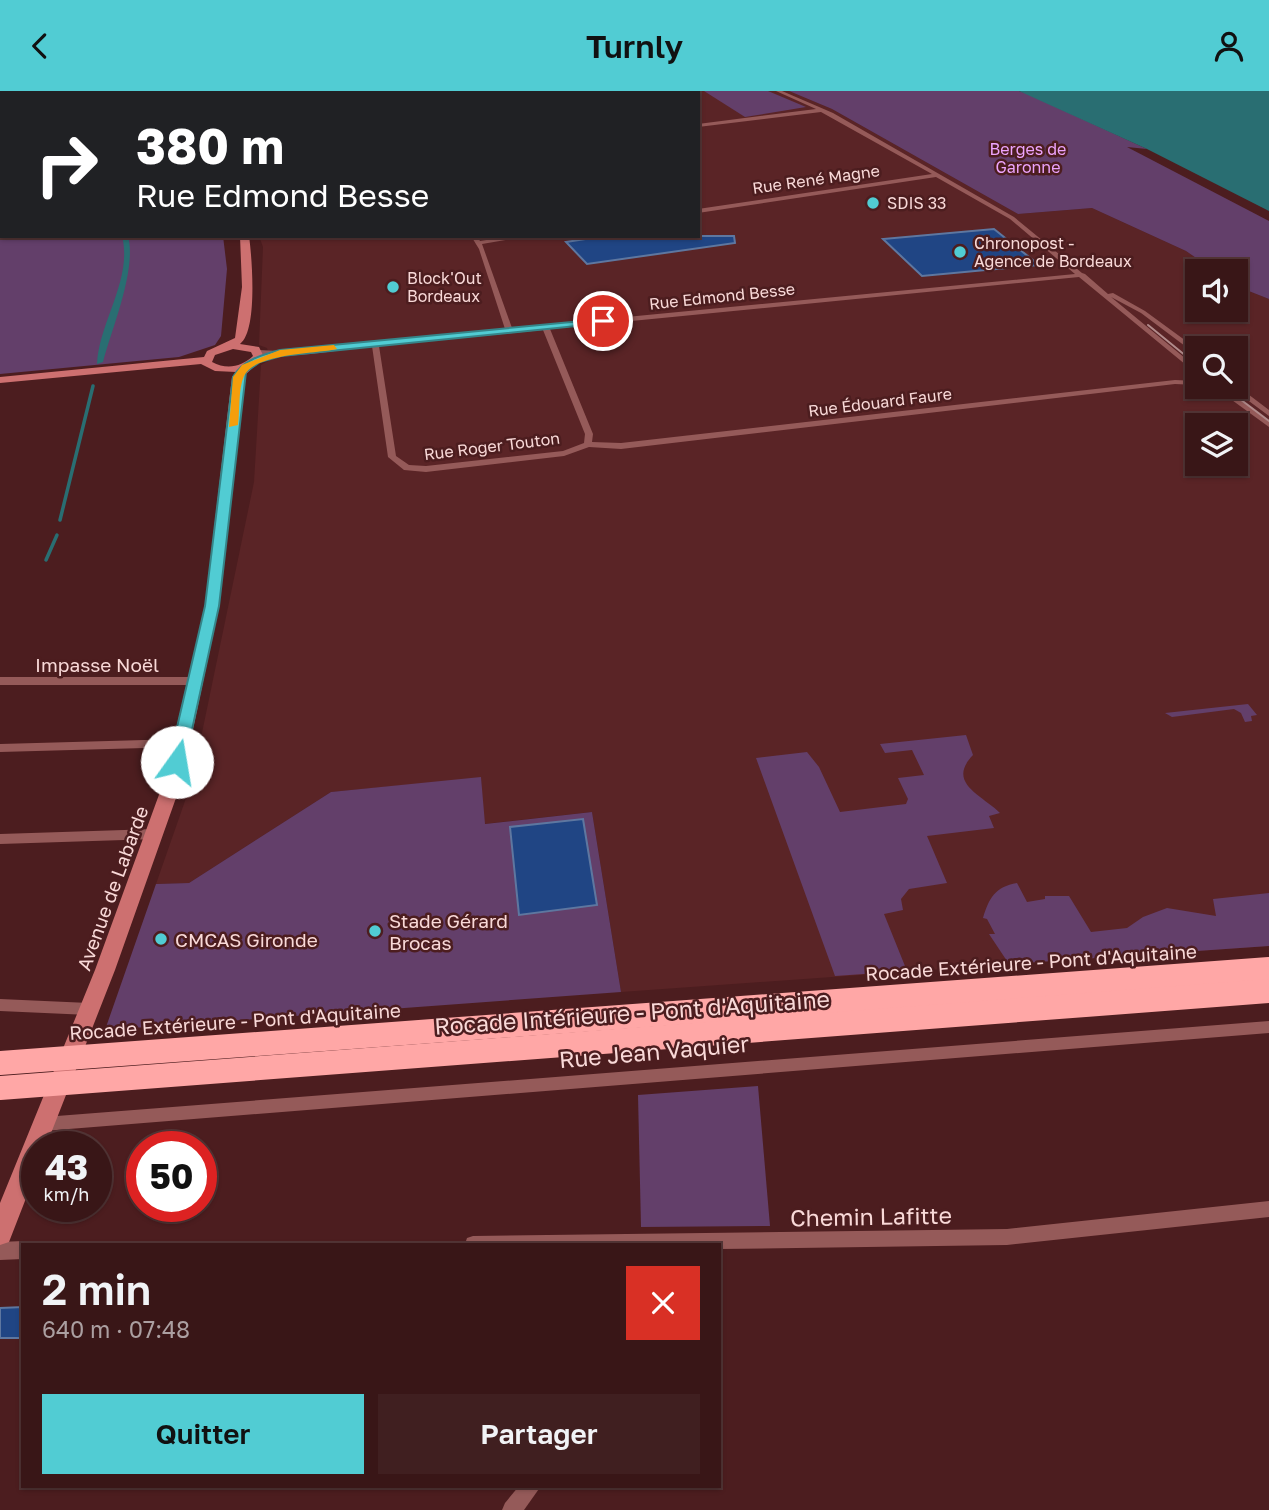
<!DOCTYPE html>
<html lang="fr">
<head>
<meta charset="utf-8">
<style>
	:root { --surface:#391617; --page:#401f20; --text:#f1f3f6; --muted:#ab9fa1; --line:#533536; --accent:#51ccd3 }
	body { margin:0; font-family:"Golos Text",sans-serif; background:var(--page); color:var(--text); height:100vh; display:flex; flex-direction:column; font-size:26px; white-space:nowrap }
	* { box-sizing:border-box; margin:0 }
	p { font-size:23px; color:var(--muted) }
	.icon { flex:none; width:38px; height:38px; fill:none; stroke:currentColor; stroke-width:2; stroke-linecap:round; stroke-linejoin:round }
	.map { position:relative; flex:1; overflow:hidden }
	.sheet { position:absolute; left:21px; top:1152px; width:700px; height:245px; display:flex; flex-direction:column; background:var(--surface); border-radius:0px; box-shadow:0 2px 5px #0004,0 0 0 2px var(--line) }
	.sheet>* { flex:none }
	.banner { position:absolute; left:0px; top:0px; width:700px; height:147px; box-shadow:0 2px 5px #0004,0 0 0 2px var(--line); background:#202124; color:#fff; overflow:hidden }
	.tools { position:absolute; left:1185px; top:168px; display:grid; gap:14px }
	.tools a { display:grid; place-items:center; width:63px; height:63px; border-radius:0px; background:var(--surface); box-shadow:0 2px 5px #0004,0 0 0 2px var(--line); font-size:35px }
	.speed { position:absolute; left:21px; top:1040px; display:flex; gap:14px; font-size:35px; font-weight:700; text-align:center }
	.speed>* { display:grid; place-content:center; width:91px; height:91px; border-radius:50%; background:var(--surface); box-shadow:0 2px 5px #0004,0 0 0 2px var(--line); line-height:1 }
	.speed small { font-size:18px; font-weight:400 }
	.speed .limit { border:10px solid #d22; background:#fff; color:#111 }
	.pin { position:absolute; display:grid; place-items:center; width:60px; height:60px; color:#fff; margin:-30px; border:4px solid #fff; border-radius:50%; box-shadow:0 2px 7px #0007 }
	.me { position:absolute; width:77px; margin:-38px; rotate:13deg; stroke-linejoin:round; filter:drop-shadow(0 0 5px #0008) }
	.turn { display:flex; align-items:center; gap:24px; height:147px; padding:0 21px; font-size:32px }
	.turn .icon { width:91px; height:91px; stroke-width:2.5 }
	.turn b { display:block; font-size:49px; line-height:60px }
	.round { display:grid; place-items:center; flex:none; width:74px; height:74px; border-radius:0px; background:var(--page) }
	.head { display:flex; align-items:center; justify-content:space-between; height:119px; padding:0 21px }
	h1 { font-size:42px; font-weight:600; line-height:52px }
	.action { display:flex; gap:14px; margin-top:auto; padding:14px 21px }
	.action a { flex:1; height:80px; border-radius:0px; background:var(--accent); color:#111; font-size:28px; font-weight:600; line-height:80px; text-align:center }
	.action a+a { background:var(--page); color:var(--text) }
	header { display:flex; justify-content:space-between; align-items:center; height:91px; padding:0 21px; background:var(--accent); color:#111; font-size:32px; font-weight:600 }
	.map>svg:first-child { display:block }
	.built { fill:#5a2426; fill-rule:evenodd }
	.green { fill:#633f6a }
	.water { fill:#296e72 }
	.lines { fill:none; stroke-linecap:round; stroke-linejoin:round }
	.stream { stroke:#296e72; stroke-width:3.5 }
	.building { fill:#204584; stroke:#5e77a0; stroke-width:2 }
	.minor { fill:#955a59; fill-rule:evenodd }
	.secondary { fill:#cd7070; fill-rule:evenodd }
	.tram { stroke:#b18b8b; stroke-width:2 }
	.motorway-bridge { stroke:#ffa7a6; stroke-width:24 }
	.route { fill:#51ccd3; stroke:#358589; stroke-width:2 }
	.slow { fill:#f59e0b }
	.poi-dot { fill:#51ccd3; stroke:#4c1d1f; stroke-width:2.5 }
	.labels { text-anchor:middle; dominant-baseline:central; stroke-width:5; stroke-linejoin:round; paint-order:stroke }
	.far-park-label { font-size:16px; fill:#eda4fd; stroke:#4c1d1f }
	.far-street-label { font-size:16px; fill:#f9d9d8; stroke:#4c1d1f }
	.far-poi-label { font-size:16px; fill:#f9d9d8; stroke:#4c1d1f; text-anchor:start }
	.street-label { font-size:19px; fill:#f9d9d8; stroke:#4c1d1f }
	.poi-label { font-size:19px; fill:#f9d9d8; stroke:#4c1d1f; text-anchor:start }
	.near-street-label { font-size:23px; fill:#f9d9d8; stroke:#4c1d1f }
</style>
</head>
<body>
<header><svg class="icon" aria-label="back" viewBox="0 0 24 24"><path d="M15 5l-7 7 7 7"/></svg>Turnly<svg class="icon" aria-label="person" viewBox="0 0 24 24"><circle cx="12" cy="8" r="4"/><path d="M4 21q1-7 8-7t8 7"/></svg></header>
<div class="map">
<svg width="1269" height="1419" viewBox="0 0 1269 1419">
	<rect width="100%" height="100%" fill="#4c1d1f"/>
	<path class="built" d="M186 0H789L832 18 1018 123 1092 117 1186 160 1215 180H1197V219H1236V195L1269 208V855L621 901 592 721 484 733 481 687 331 701 189 792 156 793 192 690 254 391 261 274 270 269 267 257 259 254 263 156 259 145H698V2ZM1197 257H1236V296H1197ZM1197 334H1236V373H1197Z"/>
	<g class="green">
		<polygon points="0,0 158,2 2,2 2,145 223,145 227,178 221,245 215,254 179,266 0,283"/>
		<polygon points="704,0 768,0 806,16 745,26"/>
		<polygon points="789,0 1019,0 1028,3 1147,58 1127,56 1269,130 1269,208 1236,195 1236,180 1215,180 1186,160 1092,117 1018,123 832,18"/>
		<polygon points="1248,613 1257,624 1251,625 1252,630 1245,631 1241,622 1234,618 1172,626 1165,622"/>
		<path d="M966 644 973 664C946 692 982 704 1000 722L989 725 994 737 927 745 947 792 909 798 901 808 903 819 884 823 907 880 835 885 756 667 807 661 819 676 840 721 906 713 908 708 898 687 924 684 912 659 885 662 880 653Z"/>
		<polygon points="481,686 485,733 592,721 621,901 105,939 156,793 189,792 331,701"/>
		<path d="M1017 792 1027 811 1045 808V805H1069L1091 841 1127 837 1143 826 1167 817 1216 825 1213 808 1269 802V855L1009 873 989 843H995L987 828 983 827C989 807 995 796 1017 792Z"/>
		<polygon points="758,995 770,1135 641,1136 638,1004"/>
	</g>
	<g class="water">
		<polygon points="1019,0 1269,0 1269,120 1147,58"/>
		<path d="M122 145H128C137 178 112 237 103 271L97 273C99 231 133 188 122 145Z"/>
	</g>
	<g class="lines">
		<g class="stream">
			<polyline points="60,429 93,295"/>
			<polyline points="46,469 57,444"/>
		</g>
	</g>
	<g class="building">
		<polygon points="994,138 1039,174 922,185 883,148"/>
		<polygon points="605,145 734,145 735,152 587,173 566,151"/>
		<polygon points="583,728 597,814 519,824 510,736"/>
		<polygon points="23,1216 23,1247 0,1247 0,1217"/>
	</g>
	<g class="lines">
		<g class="minor">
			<path d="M776 0H782L833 22 1014 126 1082 182 1085 183 1108 203 1113 202 1145 220 1197 258V264L1141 222 1111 206 1197 277V283L1079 186 550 238 593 343 592 351 621 352 1175 289 1197 290V294L1175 293 621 358 589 356 564 365 426 381 404 379 388 366 372 255C346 258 274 271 254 261L258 259 280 260 505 238 479 158 471 145H477L480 150 512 145H529L482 153 512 237 1075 183 1010 128 936 86 698 122V118L932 83 821 21 698 36V33L816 18ZM543 239 585 343 584 352 563 360 426 375 409 374 396 365 379 255Z"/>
			<polygon points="1236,294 1269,319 1269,325 1230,296 1236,296"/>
			<polygon points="1214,296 1223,296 1269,330 1269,336"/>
			<polygon points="0,586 195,586 200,590 195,594 0,594"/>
			<polygon points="181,648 187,652 181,656 0,661 0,653"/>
			<polygon points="155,738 159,740 161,743 159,746 155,748 0,753 0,743"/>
			<polygon points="0,908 89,912 94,914 96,918 94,922 89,924 0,920"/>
			<polygon points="1269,930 1269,942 44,1040 38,1038 36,1033 38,1028 44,1026"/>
			<polygon points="1269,1110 1269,1126 1007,1154 719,1158 719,1153 465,1153 467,1147 473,1145 1007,1138"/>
			<polygon points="23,1150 29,1153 23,1153 23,1168 0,1169 0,1151"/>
			<polygon points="519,1395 541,1395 524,1419 502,1419 505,1412"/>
		</g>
		<g class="secondary">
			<polygon points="171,0 178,0 179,2 172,2"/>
			<path d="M240 145H249C252 166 258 240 240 253L259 256 264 266 243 286 219 515 182 690 115 879 46 1055H37V1079L9 1151 0 1154V1112L95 879 164 690 205 515 232 286 236 281 215 280 201 273 0 292V286L204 266 207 260 235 247 242 196ZM233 258 251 261 253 265C241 276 227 279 212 271L215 264Z"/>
		</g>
		<g class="tram">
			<polyline points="1148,234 1197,274"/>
			<polyline points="1224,296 1269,330"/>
		</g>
		<g class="motorway-bridge">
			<polyline points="0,972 1269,878"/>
			<polyline points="0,997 1269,900"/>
		</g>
	</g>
	<path class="route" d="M603 228 606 232 281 265 260 271 246 281 219 515 185 671 177 676 171 675 169 671 205 515 233 286C243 269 261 264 280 259Z"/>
	<path class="slow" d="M334 254 337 258C315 263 255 262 244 285 238 298 240 320 238 334L229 336 233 286 242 274 280 259Z"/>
	<g class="poi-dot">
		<circle cx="873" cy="112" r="7"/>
		<circle cx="960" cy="161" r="7"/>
		<circle cx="393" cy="196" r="7"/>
		<circle cx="375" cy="840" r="7"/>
		<circle cx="161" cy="848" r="7"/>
	</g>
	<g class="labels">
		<g class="far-park-label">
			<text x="1028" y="58">Berges de<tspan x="1028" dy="18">Garonne</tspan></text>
		</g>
		<g class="far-street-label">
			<text transform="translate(816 88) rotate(-8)">Rue René Magne</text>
			<text transform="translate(722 205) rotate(-6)">Rue Edmond Besse</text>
			<text transform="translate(880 311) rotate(-7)">Rue Édouard Faure</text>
			<text transform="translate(492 355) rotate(-7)">Rue Roger Touton</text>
		</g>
		<g class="far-poi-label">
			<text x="887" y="112">SDIS 33</text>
			<text x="974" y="152">Chronopost -<tspan x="974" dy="18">Agence de Bordeaux</tspan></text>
			<text x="407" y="187">Block'Out<tspan x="407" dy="18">Bordeaux</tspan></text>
		</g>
		<g class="street-label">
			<text x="97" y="573">Impasse Noël</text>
			<text transform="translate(112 797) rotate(-70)">Avenue de Labarde</text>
			<text transform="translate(1031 871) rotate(-4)">Rocade Extérieure - Pont d'Aquitaine</text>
			<text transform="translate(235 930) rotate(-4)">Rocade Extérieure - Pont d'Aquitaine</text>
		</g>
		<g class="poi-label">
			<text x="389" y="829">Stade Gérard<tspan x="389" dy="22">Brocas</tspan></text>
			<text x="175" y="848">CMCAS Gironde</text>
		</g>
		<g class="near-street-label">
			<text transform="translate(632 921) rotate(-4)">Rocade Intérieure - Pont d'Aquitaine</text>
			<text transform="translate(654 960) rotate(-5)">Rue Jean Vaquier</text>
			<text transform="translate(871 1125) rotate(-1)">Chemin Lafitte</text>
		</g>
	</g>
</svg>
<div class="tools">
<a><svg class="icon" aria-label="sound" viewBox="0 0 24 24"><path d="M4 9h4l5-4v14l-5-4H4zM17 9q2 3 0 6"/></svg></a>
<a><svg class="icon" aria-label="search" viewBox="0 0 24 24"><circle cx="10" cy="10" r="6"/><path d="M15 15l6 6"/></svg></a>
<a><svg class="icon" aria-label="layers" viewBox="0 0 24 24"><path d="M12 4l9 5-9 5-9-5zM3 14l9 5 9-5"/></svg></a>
</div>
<div class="speed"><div>43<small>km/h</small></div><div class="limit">50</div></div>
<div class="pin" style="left:603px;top:230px;background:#d93025"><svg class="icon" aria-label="arrive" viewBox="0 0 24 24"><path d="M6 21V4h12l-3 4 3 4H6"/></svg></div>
<svg class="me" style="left:177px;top:671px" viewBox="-20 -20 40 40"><circle r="19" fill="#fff"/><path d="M0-13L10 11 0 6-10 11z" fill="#51ccd3"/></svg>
<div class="banner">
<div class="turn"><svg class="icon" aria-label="right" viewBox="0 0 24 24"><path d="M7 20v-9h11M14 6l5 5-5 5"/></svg><div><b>380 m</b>Rue Edmond Besse</div></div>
</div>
<section class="sheet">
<div class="head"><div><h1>2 min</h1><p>640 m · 07:48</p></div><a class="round" style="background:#d93025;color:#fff"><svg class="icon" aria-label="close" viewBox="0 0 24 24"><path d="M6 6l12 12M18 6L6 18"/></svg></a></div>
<div class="action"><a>Quitter</a><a>Partager</a></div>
</section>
</div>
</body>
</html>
